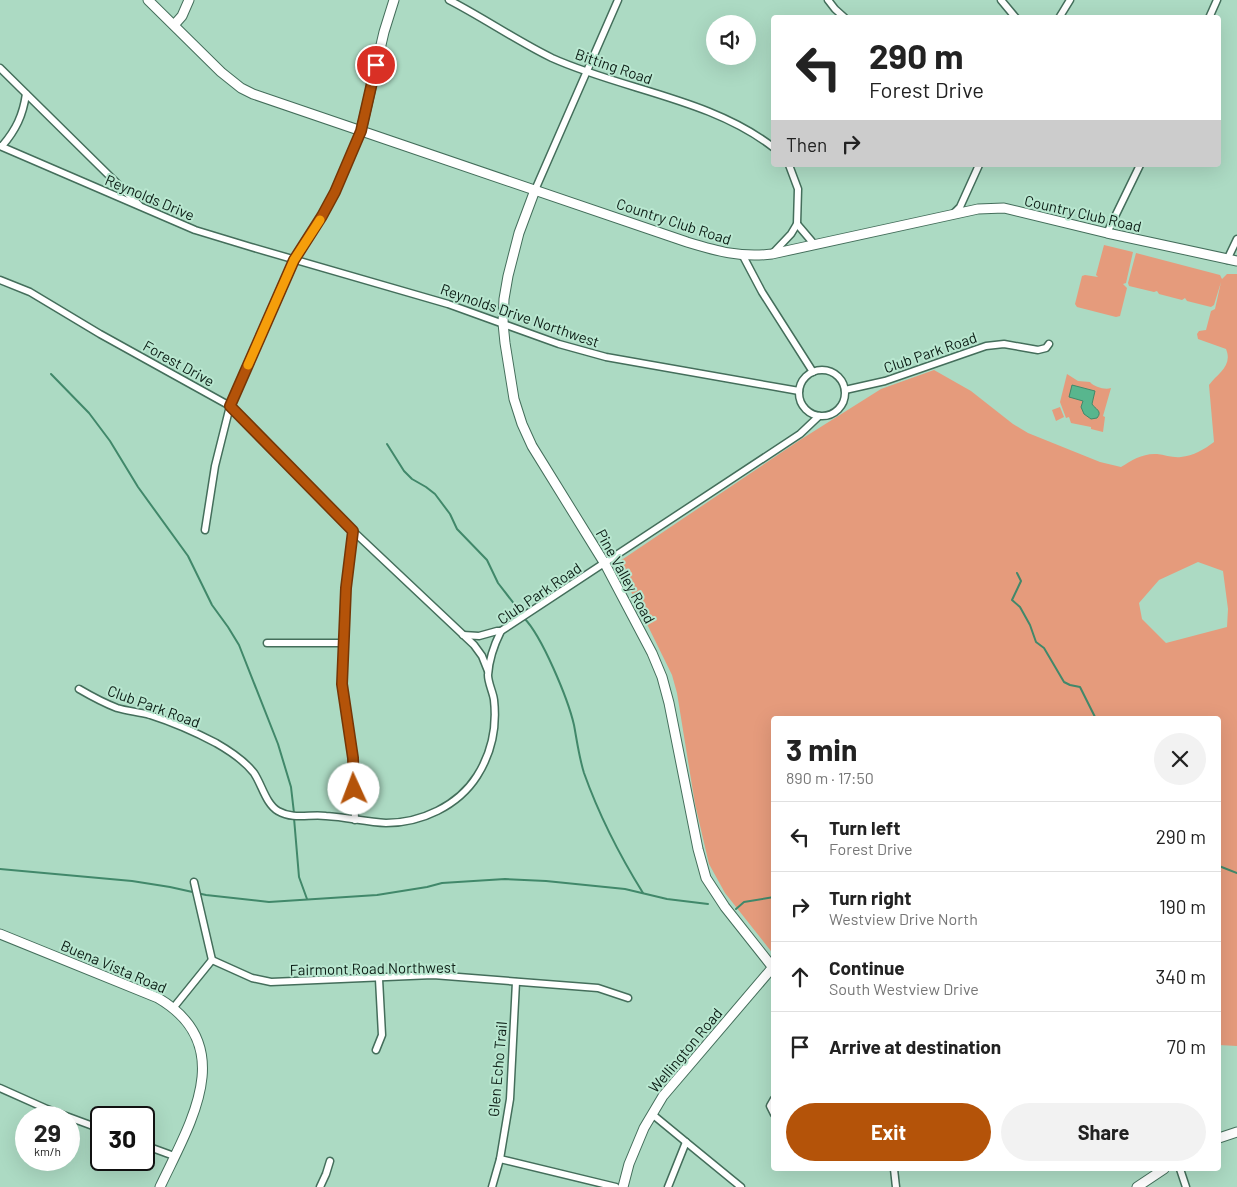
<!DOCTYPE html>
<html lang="en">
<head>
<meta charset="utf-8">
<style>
	:root { --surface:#fff; --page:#f2f2f2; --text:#222; --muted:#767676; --line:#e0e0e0; --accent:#b45309 }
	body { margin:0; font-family:Barlow,sans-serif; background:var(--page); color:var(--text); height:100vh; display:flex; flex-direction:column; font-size:19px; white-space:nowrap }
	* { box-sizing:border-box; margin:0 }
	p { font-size:16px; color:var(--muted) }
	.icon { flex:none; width:28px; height:28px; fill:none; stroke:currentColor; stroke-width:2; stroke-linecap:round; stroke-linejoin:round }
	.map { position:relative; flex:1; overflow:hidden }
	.details { position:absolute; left:771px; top:716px; width:450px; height:455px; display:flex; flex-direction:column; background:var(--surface); border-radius:5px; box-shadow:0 5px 20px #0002 }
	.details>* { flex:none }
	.top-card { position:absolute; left:771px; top:15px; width:450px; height:152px; border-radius:5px; box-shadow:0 5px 20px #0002; background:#fff; color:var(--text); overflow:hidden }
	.buttons { position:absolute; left:706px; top:15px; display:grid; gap:10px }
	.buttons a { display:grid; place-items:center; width:50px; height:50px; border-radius:50%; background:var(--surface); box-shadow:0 5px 20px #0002; font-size:25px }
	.speed { position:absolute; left:15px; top:1106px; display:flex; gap:10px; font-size:25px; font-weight:700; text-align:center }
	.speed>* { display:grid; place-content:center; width:65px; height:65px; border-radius:50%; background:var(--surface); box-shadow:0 5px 20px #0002; line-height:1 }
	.speed small { font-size:12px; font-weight:400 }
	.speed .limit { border:2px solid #111; border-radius:8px; background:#fff; color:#111 }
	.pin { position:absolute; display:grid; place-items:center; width:42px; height:42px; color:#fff; margin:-21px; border:2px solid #fff; border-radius:50%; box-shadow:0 1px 5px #0007 }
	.me { position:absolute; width:55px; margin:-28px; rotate:358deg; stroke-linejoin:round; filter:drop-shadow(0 0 4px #0008) }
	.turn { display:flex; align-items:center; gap:18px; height:105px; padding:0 15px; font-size:22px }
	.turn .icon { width:65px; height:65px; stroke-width:2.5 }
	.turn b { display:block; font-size:35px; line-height:42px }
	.then { display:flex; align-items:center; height:48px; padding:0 15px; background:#0003; gap:10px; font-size:19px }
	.round { display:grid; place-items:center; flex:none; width:52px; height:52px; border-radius:26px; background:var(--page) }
	.head { display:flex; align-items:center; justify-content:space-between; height:85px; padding:0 15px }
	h1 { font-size:30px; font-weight:700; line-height:38px }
	.cta { display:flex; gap:10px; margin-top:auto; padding:10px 15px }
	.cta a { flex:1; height:58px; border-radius:30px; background:var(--accent); color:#fff; font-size:20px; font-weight:700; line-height:58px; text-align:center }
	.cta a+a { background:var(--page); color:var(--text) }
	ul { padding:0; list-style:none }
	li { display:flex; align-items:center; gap:15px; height:70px; padding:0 15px; border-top:1px solid var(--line) }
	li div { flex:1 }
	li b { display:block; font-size:19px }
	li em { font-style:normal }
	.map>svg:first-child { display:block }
	.green { fill:#e59b7c; fill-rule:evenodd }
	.water { fill:#58b68e; stroke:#41886a }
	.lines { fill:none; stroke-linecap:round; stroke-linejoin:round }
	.stream { stroke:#41886a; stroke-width:2 }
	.street-casing { stroke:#446e5b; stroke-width:9 }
	.secondary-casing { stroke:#446e5b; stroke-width:11 }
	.street { stroke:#fff; stroke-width:6 }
	.secondary { stroke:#fff; stroke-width:9 }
	.route-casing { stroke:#753606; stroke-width:12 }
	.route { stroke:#b45309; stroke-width:9 }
	.slow { stroke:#f59e0b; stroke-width:9 }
	.labels { text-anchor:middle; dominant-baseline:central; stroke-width:4; stroke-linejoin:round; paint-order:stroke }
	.street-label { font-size:15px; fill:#0c1d15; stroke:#b9e7d0 }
</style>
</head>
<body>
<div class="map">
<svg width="1237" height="1187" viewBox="0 0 1237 1187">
	<rect width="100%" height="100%" fill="#acdac3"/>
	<g class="green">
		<polygon points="1104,245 1133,252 1126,283 1123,284 1127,288 1120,316 1116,317 1077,307 1075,304 1082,276 1085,275 1098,277 1096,275"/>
		<path d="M1136 253 1220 275 1222 279 1227 274H1237V1046L1219 1045V719H774V955L725 893 709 864 695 804 677 693 672 675 617 563 800 440 881 389 934 370 971 391 1013 424 1028 433 1100 462 1121 467C1132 460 1143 453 1157 454 1165 455 1173 458 1181 457 1193 456 1205 449 1214 442L1209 385C1218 373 1233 366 1226 349L1198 339 1197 334 1199 331 1206 330 1211 311 1215 309 1221 282 1214 305 1211 307 1187 301 1185 298 1182 300 1159 294 1157 291 1154 292 1129 286 1128 283ZM1198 562 1223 571 1228 609 1227 627 1166 643 1142 619 1139 603 1159 580Z"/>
		<path d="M1067 374 1078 381 1090 382C1094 387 1105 390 1111 388L1103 416 1105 417 1103 432 1091 429V427L1071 423 1069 417 1066 418 1060 402Z"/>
		<polygon points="1060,407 1064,417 1056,421 1052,410"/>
	</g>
	<path class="water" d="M1072 385 1095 391 1092 404C1095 409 1103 411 1097 418L1091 419 1084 414 1081 407 1083 401 1069 397Z"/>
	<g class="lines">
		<g class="stream">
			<polyline points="51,374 89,413 110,441 138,487 188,556 212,605 228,627 239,645 278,744 291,787 294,813"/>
			<polyline points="387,444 404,471 412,479 426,487 435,494 450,514 457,529 487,560 498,583 522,614"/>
			<polyline points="1017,573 1021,581 1012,600 1020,607 1030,625 1036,642 1044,648 1064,682 1070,685 1080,687 1096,719"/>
			<path d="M524 618C542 636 568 699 574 725 577 741 579 757 584 773 599 815 620 856 643 893"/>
			<polyline points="294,818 299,877 307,899"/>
			<polyline points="1219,866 1237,873"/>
			<polyline points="0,869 132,881 170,887 206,895 269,902 377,895 427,887 442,883 505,879 546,881 625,889 667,899 708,904"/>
			<polyline points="736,909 744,902 774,897"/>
		</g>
		<defs>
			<g id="street">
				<path d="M449 0C484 18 517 41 552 58 623 90 712 99 774 148"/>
				<polyline points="828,0 835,9 845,18"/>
				<polyline points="1001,0 1016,18"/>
				<polyline points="1059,18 1070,0"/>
				<polyline points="1209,18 1217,0"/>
				<polyline points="0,68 139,205"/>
				<polyline points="0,146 195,230 251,247 448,304 559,344 606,357 799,391"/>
				<path d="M2 146C16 130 23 115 26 94"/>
				<polyline points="535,190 618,0"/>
				<polyline points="953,214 960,207 979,165"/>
				<polyline points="797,224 814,244"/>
				<polyline points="1107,233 1140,165"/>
				<polyline points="773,253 791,234 797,224 798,189 789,165"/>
				<polyline points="743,256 762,292 813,372"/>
				<polyline points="1227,260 1237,239"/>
				<polyline points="0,280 30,292 100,334 230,406 353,531 474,645 482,656 488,671"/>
				<circle cx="822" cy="393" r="23"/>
				<polyline points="845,390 885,381 986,346 1004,344 1038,350 1046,348 1049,344"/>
				<polyline points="205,530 215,466 230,406 294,260 326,210 361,131"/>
				<polyline points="353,531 346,588 342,683 353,758 355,820"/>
				<polyline points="463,635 479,636 497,631 501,631"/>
				<polyline points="267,643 344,643"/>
				<path d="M79 689C91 696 104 703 117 708 127 711 139 712 150 715 172 722 195 732 216 743 230 751 244 760 254 773 262 785 266 804 278 811 294 820 309 814 326 816 346 817 366 822 386 823 421 823 458 806 477 776 491 754 497 727 494 700 493 692 488 683 488 675 489 659 494 645 501 631L800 434 819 416"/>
				<polyline points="194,882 212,960"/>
				<polyline points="212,960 252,978 271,982 433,975 598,988 628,998"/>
				<polyline points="174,1007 212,960"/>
				<polyline points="376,1050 382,1035 379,979"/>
				<polyline points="0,1088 47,1109 101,1129"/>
				<polyline points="774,1099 770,1106 774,1114"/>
				<polyline points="652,1114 686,1142"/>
				<polyline points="144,1145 174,1156"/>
				<polyline points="500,1159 616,1187"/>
				<polyline points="894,1169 896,1187"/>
				<polyline points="1180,1169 1186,1187"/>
				<polyline points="320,1187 326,1174 330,1161"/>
				<polyline points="492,1187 500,1159 510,1099 516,982"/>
				<polyline points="668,1187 686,1142 741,1187"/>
			</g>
			<g id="secondary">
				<path d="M148 0 221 72 241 88 253 94 687 242C717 251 740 258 772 254L978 209 1004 208 1107 233 1237 261"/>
				<polyline points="174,25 182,16 189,0"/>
				<polyline points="361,131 384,32 394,0"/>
				<polyline points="535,190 519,233 508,276 504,299 503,323 505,343 514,399 522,424 532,446 605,564 652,653 662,677 669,703 698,849 706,878 725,907 774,969"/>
				<path d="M0 934 158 998C240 1046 189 1125 160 1187"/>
				<polyline points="1219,1138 1237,1132"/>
				<polyline points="623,1187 629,1164 644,1128 663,1096 773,967"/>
				<polyline points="1137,1187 1164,1169"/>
			</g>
		</defs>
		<use href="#street" class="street-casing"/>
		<use href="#secondary" class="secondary-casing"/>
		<use href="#street" class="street"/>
		<use href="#secondary" class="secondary"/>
	</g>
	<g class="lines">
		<defs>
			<polyline id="route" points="354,789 353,758 342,684 346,588 353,531 230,406 294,260 322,216 335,192 361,131 376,65"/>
		</defs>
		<use href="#route" class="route-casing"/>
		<use href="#route" class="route"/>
		<polyline class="slow" points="248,365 294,260 320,220"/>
	</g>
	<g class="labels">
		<g class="street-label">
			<text transform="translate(614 66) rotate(19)">Bitting Road</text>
			<text transform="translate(150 197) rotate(23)">Reynolds Drive</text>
			<text transform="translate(1083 213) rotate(13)">Country Club Road</text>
			<text transform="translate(674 221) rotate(18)">Country Club Road</text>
			<text transform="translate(520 315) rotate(19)">Reynolds Drive Northwest</text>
			<text transform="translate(930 352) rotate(-19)">Club Park Road</text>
			<text transform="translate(179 363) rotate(29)">Forest Drive</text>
			<text transform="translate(626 576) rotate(61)">Pine Valley Road</text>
			<text transform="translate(539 593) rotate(-34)">Club Park Road</text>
			<text transform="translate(154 706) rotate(20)">Club Park Road</text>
			<text transform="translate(114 966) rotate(23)">Buena Vista Road</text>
			<text transform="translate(373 968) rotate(-1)">Fairmont Road Northwest</text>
			<text transform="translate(685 1050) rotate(-50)">Wellington Road</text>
			<text transform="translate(497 1069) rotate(-85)">Glen Echo Trail</text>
		</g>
	</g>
</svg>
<div class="buttons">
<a><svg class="icon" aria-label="sound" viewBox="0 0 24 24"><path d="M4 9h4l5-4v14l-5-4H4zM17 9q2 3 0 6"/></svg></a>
</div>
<div class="speed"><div>29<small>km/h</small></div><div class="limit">30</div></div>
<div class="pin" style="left:376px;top:65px;background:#d93025"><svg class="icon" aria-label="arrive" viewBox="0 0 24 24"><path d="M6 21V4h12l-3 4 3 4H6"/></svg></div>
<svg class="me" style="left:354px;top:789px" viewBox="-20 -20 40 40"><circle r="19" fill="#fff"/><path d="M0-13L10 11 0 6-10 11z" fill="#b45309"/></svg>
<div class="top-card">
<div class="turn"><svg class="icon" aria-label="left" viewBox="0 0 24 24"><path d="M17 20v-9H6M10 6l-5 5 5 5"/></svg><div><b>290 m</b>Forest Drive</div></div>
<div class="then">Then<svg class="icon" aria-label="right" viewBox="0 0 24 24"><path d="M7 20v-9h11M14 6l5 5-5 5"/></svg></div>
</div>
<section class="details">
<div class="head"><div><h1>3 min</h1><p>890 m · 17:50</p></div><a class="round"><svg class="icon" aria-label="close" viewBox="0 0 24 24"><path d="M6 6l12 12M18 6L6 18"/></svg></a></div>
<ul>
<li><svg class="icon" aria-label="left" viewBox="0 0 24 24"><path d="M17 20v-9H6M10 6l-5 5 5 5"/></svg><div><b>Turn left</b><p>Forest Drive</p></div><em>290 m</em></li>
<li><svg class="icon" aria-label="right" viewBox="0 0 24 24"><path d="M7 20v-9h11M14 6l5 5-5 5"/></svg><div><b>Turn right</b><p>Westview Drive North</p></div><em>190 m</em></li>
<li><svg class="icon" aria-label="ahead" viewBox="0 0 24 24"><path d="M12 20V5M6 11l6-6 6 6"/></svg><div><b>Continue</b><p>South Westview Drive</p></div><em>340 m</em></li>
<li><svg class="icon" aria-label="arrive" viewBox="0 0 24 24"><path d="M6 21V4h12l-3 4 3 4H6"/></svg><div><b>Arrive at destination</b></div><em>70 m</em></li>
</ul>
<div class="cta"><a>Exit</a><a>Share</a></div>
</section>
</div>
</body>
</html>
